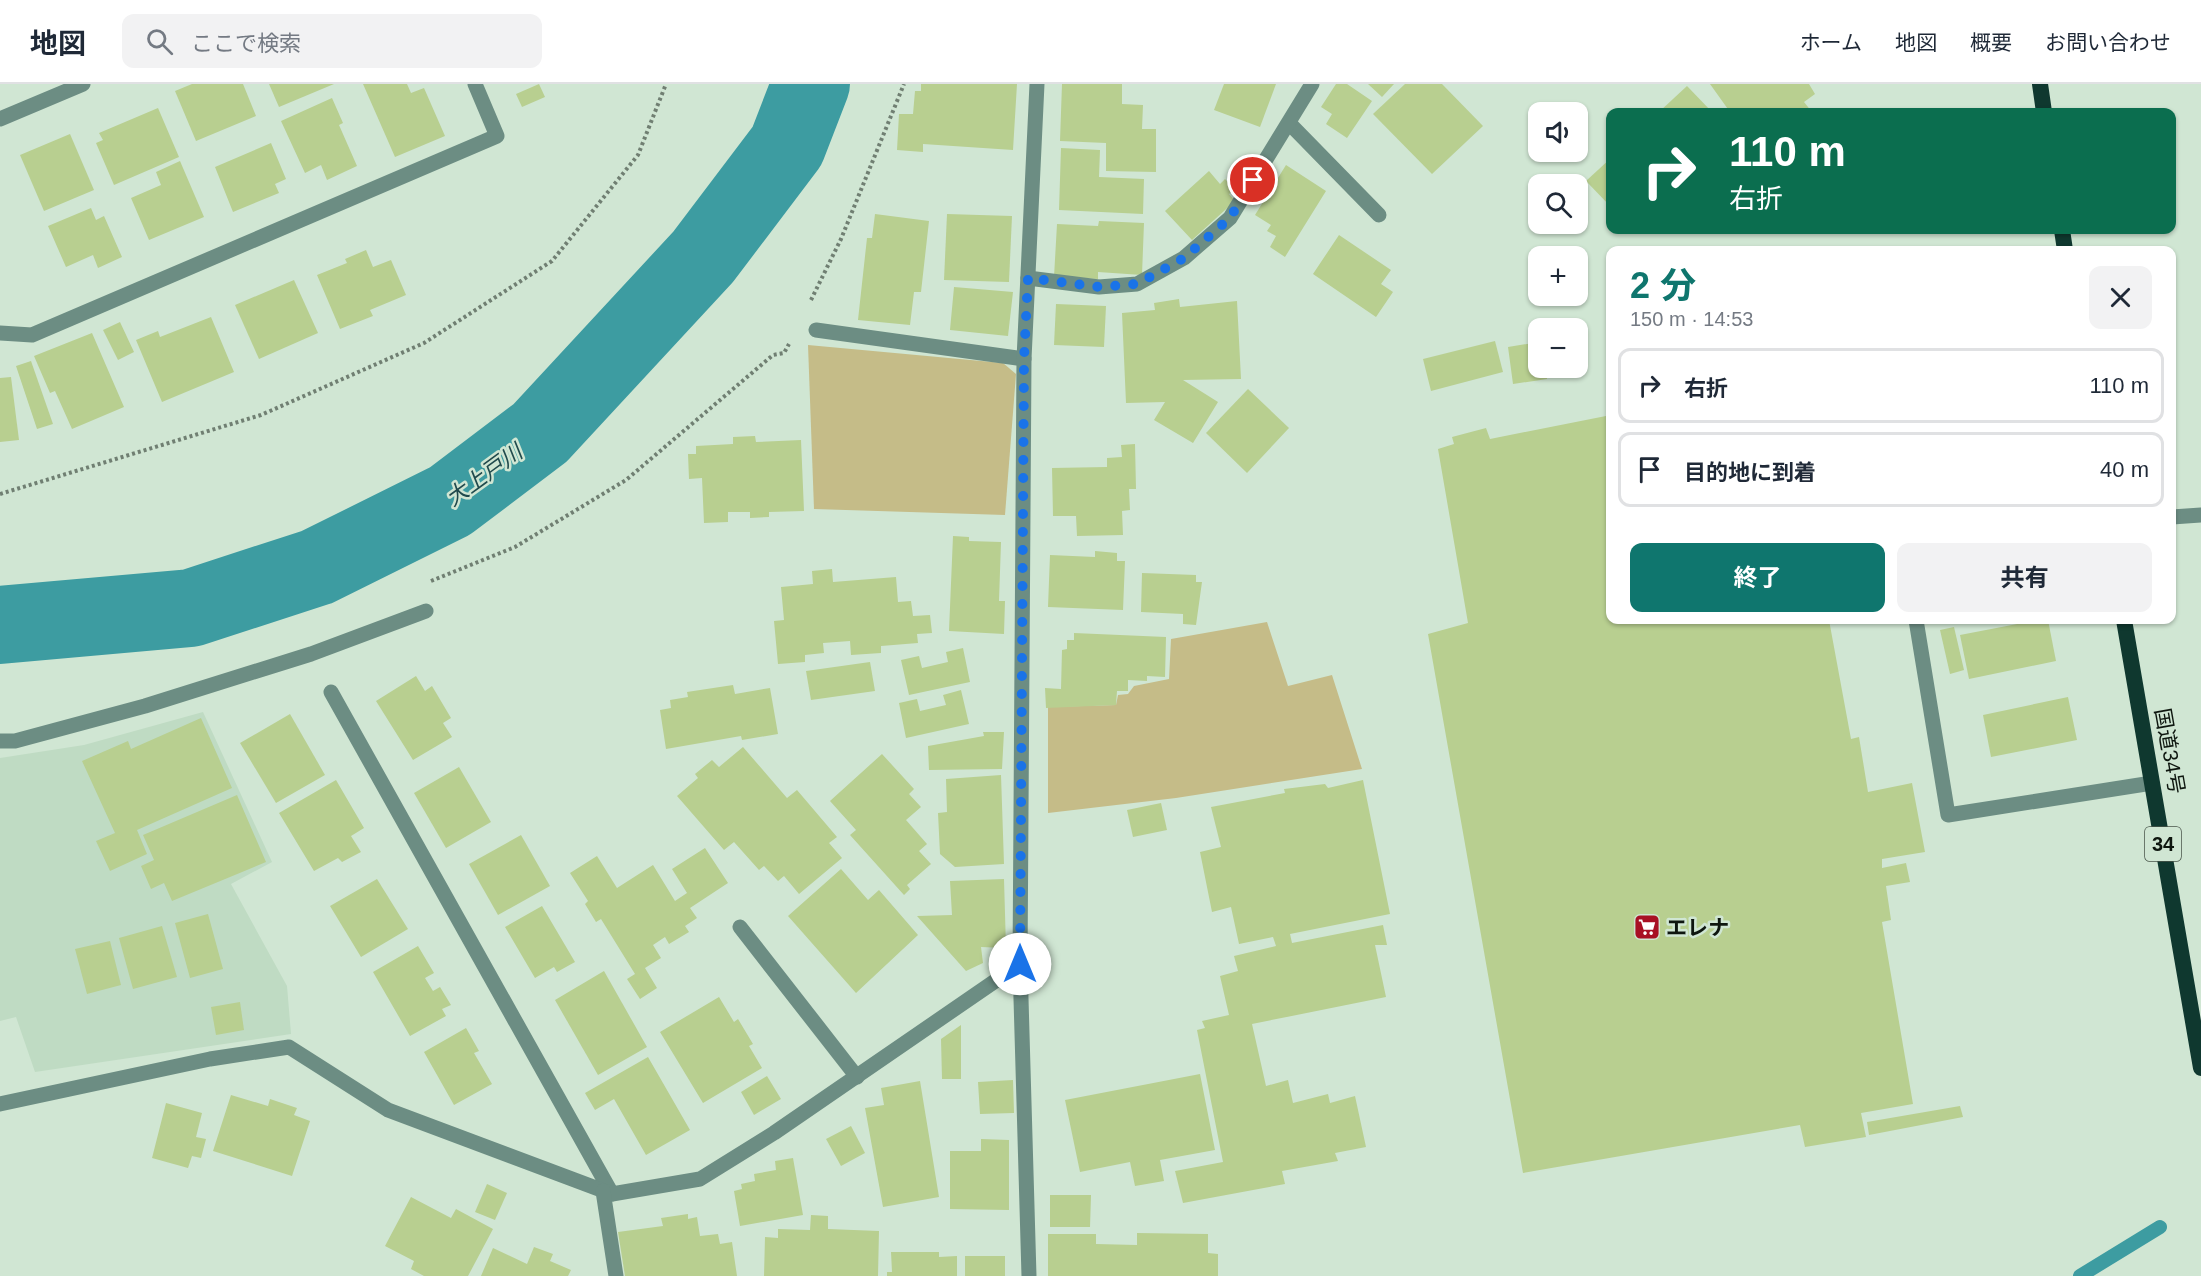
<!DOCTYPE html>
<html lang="ja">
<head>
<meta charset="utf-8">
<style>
	:root { --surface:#fff; --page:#f2f2f3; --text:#1f2937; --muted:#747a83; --line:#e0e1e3; --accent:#0f766e }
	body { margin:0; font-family:Helvetica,"Noto Sans JP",sans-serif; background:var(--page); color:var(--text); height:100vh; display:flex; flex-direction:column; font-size:22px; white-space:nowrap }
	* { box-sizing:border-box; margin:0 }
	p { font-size:20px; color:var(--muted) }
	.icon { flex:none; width:33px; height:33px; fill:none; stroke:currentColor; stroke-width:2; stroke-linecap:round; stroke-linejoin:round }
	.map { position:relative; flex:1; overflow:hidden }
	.details { position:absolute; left:1606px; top:162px; width:570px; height:378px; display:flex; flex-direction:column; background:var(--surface); border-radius:12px; box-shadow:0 2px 4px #0004 }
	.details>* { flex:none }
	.top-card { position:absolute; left:1606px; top:24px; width:570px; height:126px; border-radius:12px; box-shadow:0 2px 4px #0004; background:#0b6e4f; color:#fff; overflow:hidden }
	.controls { position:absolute; left:1528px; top:18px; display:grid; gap:12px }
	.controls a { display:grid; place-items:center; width:60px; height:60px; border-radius:12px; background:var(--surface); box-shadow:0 2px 4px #0004; font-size:30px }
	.pin { position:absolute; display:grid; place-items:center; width:51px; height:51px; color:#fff; margin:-26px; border:3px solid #fff; border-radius:50%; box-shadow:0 2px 6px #0007 }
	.me { position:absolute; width:66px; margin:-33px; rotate:0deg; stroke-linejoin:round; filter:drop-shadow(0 0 4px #0008) }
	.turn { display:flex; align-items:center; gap:21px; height:126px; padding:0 24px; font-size:27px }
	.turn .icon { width:78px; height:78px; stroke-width:2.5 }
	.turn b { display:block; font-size:42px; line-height:51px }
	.round { display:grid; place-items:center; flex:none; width:63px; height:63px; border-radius:12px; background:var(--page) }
	.overview { display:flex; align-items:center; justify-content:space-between; height:102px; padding:0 24px }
	h1 { font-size:36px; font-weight:700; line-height:45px; color:var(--accent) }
	.cta { display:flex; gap:12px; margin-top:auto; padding:12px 24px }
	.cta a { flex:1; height:69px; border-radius:12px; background:var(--accent); color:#fff; font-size:24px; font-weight:700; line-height:69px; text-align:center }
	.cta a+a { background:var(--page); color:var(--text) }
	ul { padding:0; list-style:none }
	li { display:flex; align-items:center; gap:18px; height:75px; margin:0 12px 9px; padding:0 12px; border:3px solid var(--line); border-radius:12px }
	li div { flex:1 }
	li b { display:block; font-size:22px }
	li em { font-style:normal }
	header { display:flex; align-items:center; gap:36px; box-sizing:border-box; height:84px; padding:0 30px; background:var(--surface); border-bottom:2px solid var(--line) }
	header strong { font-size:28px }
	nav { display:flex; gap:33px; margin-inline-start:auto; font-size:21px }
	.search { width:420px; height:54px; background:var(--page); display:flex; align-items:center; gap:15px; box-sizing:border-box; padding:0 21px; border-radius:12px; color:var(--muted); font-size:22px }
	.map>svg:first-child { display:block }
	.built { fill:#bfdbc3 }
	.green { fill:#c5bc88 }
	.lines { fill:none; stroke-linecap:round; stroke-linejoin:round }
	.stream { stroke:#3d9ca1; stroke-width:14 }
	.river { stroke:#3d9ca1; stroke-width:78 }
	.building { fill:#b8cf90 }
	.path { stroke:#707f72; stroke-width:4; stroke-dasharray:3 3; stroke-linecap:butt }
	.service { stroke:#6c8d83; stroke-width:15 }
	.minor { stroke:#6c8d83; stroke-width:15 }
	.trunk { stroke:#0f382f; stroke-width:16 }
	.route { stroke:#1a73e8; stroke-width:10; stroke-dasharray:0 18 }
	.labels { text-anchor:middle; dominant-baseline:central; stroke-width:5; stroke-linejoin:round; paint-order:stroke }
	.shield { fill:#d0e6d3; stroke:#48544a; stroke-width:1.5 }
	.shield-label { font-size:20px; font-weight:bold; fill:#0e160f }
	.street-label { font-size:21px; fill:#0e160f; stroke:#d0e6d3 }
	.poi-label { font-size:21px; font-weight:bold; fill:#0e160f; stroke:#d0e6d3; text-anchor:start }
	.water-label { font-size:22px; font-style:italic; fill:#204a4d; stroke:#d0e6d3 }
</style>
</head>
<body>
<header>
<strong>地図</strong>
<div class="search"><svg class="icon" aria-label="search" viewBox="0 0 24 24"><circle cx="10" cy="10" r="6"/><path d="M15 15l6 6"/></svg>ここで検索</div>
<nav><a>ホーム</a><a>地図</a><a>概要</a><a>お問い合わせ</a></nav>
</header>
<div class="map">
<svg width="2201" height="1192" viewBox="0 0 2201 1192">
	<rect width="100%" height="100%" fill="#d0e6d3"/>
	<polygon class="built" points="203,628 272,778 231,800 287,902 291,950 35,988 16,933 0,937 0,674 84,661"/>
	<g class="green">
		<polygon points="808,261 1003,279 1016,290 1005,431 814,425"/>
		<polygon points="1267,538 1288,602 1332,591 1362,685 1176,714 1048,729 1048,623 1116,621 1118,611 1128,610 1134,602 1169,595 1171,555"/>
	</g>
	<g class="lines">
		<polyline class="stream" points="2080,1192 2160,1143"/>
		<polyline class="river" points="0,541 191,524 317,483 450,417 540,349 703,173 787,62 811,0"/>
	</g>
	<g class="building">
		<polygon points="192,0 243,0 256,32 196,57 175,7"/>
		<polygon points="269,0 334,0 279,23"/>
		<polygon points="363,0 407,0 411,9 424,4 445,52 395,73"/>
		<polygon points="539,0 545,13 522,23 516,10"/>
		<polygon points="921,0 1017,0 1013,66 923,60 923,68 897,66 899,30 913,30 915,7 921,7"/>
		<polygon points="1062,0 1122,0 1122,20 1143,21 1142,45 1156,45 1156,88 1106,87 1106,59 1060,57"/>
		<polygon points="1224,0 1276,0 1260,43 1214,26"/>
		<polygon points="1336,0 1347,0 1372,17 1347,54 1326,40 1332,30 1321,23"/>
		<polygon points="1368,0 1394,0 1382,13"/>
		<polygon points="1405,0 1442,0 1483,42 1432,90 1373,30"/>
		<polygon points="1710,0 1809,0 1815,10 1804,18 1812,28 1730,28"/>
		<polygon points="1687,2 1712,28 1659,28"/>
		<polygon points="332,14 343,39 339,41 357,82 327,96 321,81 305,89 281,37"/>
		<polygon points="158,24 179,73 114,101 96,59 103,56 99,49"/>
		<polygon points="70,50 94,106 44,127 20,71"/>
		<polygon points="271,59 286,95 275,100 279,109 233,128 215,83"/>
		<polygon points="1061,64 1100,66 1099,93 1144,95 1143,130 1059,126"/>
		<polygon points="1611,74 1611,123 1586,97"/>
		<polygon points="180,77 204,133 149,156 131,114 161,101 156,88"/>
		<polygon points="1286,81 1326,107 1285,173 1270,163 1276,152 1267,147 1271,141 1255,131"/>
		<polygon points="1209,87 1220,100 1225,95 1235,106 1229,110 1235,117 1192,156 1165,127"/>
		<polygon points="91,124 96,136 104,132 122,173 98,184 93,171 66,183 48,142"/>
		<polygon points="875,130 929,137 921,208 914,208 910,241 858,236 867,154 872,154"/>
		<polygon points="947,130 1012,132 1009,198 944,196"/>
		<polygon points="1099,137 1144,139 1142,191 1098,188 1098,195 1054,193 1057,140 1098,142"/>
		<polygon points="1339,151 1391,186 1381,200 1393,208 1376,233 1313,190"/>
		<polygon points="366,166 373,183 391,176 406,211 370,226 373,232 340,245 317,191 347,179 345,175"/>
		<polygon points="294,196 318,249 259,275 235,221"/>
		<polygon points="954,203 1013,208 1008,252 950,246"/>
		<polygon points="1179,215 1180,223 1237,217 1241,295 1183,296 1218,318 1193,359 1154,336 1165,318 1126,319 1122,229 1155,226 1154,219"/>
		<polygon points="1056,220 1106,222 1104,263 1054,261"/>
		<polygon points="211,233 234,288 162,318 136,256 158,247 160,253"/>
		<polygon points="120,238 134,268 118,276 103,246"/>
		<polygon points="92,249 124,323 72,345 55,307 50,309 34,272"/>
		<polygon points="1495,257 1503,288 1431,307 1423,275"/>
		<polygon points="1539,258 1539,284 1546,284 1547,295 1513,300 1508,263"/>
		<polygon points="31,277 53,340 37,345 16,282"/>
		<polygon points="11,293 19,356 0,358 0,294"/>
		<polygon points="1248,305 1289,344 1247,389 1206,349"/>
		<polygon points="1611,331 1611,536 1829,536 1851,655 1859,653 1868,708 1912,699 1925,768 1882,775 1882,784 1906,779 1910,798 1886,802 1891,836 1882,838 1913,1020 1861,1029 1866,1053 1805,1063 1800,1041 1523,1089 1428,550 1468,539 1438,365 1454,360 1452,353 1486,344 1490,355"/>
		<polygon points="755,352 756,358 801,356 804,427 769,428 769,433 750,434 750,428 728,428 728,438 704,439 702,394 689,395 688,370 696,370 696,362 733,360 733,353"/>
		<polygon points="1135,360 1136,405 1129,405 1130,426 1122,427 1123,451 1077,452 1076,432 1053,432 1052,384 1107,383 1107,374 1122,373 1121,361"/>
		<polygon points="953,452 969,453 969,457 1001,458 999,517 1005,517 1004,550 949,547"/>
		<polygon points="1095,467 1117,469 1117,477 1125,477 1123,526 1048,523 1050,471 1095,473"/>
		<polygon points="832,485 833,498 896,493 898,518 911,517 913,532 930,531 932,549 917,550 918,559 881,562 881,569 851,571 850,557 823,559 824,569 805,571 805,578 778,580 774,537 784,536 781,503 813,500 812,487"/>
		<polygon points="1142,489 1196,491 1196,498 1202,498 1196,541 1183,540 1183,530 1141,528"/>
		<polygon points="2038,536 2048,536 2056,577 1969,595 1960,551"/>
		<polygon points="1954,543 1964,586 1950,590 1940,546"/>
		<polygon points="1074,549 1166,553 1165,593 1147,592 1147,597 1128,596 1128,607 1117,607 1116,621 1046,624 1045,604 1061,605 1062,566 1067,565 1067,556 1074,556"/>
		<polygon points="963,564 970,598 909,611 901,576 919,572 922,584 948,578 946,568"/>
		<polygon points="870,578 875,607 811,616 806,587"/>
		<polygon points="416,592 425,607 432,602 451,634 443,639 452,653 413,676 376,617"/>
		<polygon points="733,601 735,610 770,604 778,650 742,656 741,652 666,665 660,626 671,624 670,616 688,613 687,608"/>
		<polygon points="961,606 969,640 906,654 899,619 917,615 920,627 946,621 943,611"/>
		<polygon points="2068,613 2077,656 1991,673 1983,631"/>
		<polygon points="290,630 325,691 276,719 240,659"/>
		<polygon points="201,634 232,704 137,746 147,770 110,787 96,757 115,749 82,677 128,657 131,665"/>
		<polygon points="983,648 1004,648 1002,685 929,686 928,662 984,652"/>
		<polygon points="743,663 787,714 797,706 837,753 829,759 842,774 799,810 784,792 778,797 764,782 759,786 734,758 724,766 677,712 698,694 695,690 712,676 719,683"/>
		<polygon points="882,670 914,705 909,710 921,723 906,736 927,760 919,767 931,780 907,801 910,805 904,811 850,751 856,746 830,717"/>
		<polygon points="459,683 491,738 446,764 414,709"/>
		<polygon points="1001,691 1004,780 955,783 940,770 938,729 947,728 946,695"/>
		<polygon points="336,696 364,744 351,752 361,768 342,778 338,774 314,787 279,729"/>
		<polygon points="1363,696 1390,830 1290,850 1292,859 1383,841 1387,861 1375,861 1386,913 1252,940 1266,1002 1288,996 1293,1019 1328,1010 1330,1019 1355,1012 1366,1063 1335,1069 1338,1077 1282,1087 1285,1100 1183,1119 1175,1087 1223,1078 1197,946 1205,944 1202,937 1229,931 1220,892 1238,887 1234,872 1276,862 1273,853 1239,860 1231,823 1212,828 1200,768 1221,763 1211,723 1285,709 1284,705 1325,700 1328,704"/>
		<polygon points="237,711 266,778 172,817 164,799 151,805 141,782 154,776 143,751"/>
		<polygon points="1161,719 1167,746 1133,753 1127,726"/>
		<polygon points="521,751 550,802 498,831 469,780"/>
		<polygon points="705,764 728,799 690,824 697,834 685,842 689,848 669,860 665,853 653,861 661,874 645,884 657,904 640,915 627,895 635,890 601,835 596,838 585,820 588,817 570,789 597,772 617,804 653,781 675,817 687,809 672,785"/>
		<polygon points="841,785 868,816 879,806 918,851 856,909 788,832"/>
		<polygon points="377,795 408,845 361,873 330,822"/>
		<polygon points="1004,795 1006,864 981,863 983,879 966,887 917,832 952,831 950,797"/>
		<polygon points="542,822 575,878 557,888 554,883 535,894 505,843"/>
		<polygon points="208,830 223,885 190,894 175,839"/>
		<polygon points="162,842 177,893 133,905 119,854"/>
		<polygon points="110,857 121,901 87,910 75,865"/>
		<polygon points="418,862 434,889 425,894 433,907 440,903 451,921 442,925 446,932 410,952 373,888"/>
		<polygon points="604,887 647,963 598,991 555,916"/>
		<polygon points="719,913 734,938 738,935 753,960 749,962 762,984 703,1019 660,948"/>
		<polygon points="240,918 244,946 216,951 211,923"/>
		<polygon points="961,941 961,995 942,995 941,955"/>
		<polygon points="466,944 479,967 474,969 492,1000 454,1021 424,968"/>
		<polygon points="648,973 690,1046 646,1071 614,1015 595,1026 585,1009"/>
		<polygon points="1200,990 1215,1066 1160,1076 1164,1097 1135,1102 1130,1078 1080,1088 1065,1016"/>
		<polygon points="767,992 781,1015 754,1031 741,1008"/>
		<polygon points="1013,996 1014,1029 980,1030 978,998"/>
		<polygon points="920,997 939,1113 883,1123 865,1024 884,1021 881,1004"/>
		<polygon points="231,1011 268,1022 270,1015 297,1024 294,1031 310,1037 292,1092 213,1067"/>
		<polygon points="166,1019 202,1029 196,1053 206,1055 201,1074 192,1072 188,1084 152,1074"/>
		<polygon points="1960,1022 1963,1033 1869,1051 1867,1038"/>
		<polygon points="851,1042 865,1069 841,1082 826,1055"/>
		<polygon points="981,1055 1009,1056 1009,1126 950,1125 950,1067 981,1067"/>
		<polygon points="793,1074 803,1131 740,1142 734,1107 742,1105 741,1100 755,1097 754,1090 776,1086 775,1077"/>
		<polygon points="487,1100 507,1109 495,1136 475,1128"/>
		<polygon points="1050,1111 1091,1111 1090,1143 1050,1143"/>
		<polygon points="411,1113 451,1134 456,1125 493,1145 468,1192 424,1192 411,1185 414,1177 385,1162"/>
		<polygon points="688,1130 688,1135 697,1133 700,1152 718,1150 720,1160 732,1158 737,1192 625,1192 618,1148 663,1142 661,1134"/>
		<polygon points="811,1131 828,1132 828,1145 879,1147 878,1192 764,1192 765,1153 778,1154 778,1145 810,1146"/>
		<polygon points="1137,1149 1208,1150 1208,1169 1218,1170 1218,1192 1048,1192 1048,1150 1096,1150 1096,1160 1137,1161"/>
		<polygon points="534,1163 553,1170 550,1177 571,1186 568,1192 481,1192 493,1164 527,1180"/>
		<polygon points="891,1168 939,1168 939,1173 957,1172 957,1192 887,1192 887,1188 892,1188"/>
		<rect x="965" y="1172" width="40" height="20"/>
	</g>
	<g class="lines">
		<g class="path">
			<polyline points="811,216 841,155 904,0"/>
			<polyline points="0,410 261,331 424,259 552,177 638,71 666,0"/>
			<polyline points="431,497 515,463 626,396 773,271 784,269 789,260"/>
		</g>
		<g class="service">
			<polyline points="1916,536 1948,731 2152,699"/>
			<polyline points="0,657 15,657 145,622 311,570 426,527"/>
		</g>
		<g class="minor">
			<polyline points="0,35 83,0"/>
			<polyline points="1289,39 1379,131"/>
			<polyline points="1028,194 1099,203 1137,200 1184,174 1230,134 1312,0"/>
			<polyline points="816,246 1024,275"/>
			<polyline points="0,249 32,251 497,52 475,0"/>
			<polyline points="2172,433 2201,431"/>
			<polyline points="331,608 612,1110"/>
			<polyline points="740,843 857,993"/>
			<polyline points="0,1020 210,975 289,963 388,1026 612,1110 700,1095 774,1049 1020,880"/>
			<polyline points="603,1107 616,1192"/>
			<polyline points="1029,1192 1020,880 1024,275 1037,0"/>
		</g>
		<g class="trunk">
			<polyline points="2040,0 2044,28"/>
			<polyline points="2062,146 2065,166"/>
			<polyline points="2124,536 2201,984"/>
		</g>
	</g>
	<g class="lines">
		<polyline class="route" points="1020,880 1024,275 1028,194 1099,203 1137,200 1184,174 1230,134 1253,96"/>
	</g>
	<defs>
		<symbol id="supermarket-square" viewBox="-11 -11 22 22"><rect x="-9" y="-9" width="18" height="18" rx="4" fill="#a81024" stroke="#d0e6d3"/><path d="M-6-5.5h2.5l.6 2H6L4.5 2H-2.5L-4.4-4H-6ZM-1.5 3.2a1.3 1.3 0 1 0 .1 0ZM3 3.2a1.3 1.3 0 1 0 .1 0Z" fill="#fff"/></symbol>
	</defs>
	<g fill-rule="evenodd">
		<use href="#supermarket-square" x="1632" y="828" width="30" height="30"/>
	</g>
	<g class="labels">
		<rect class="shield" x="2145" y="743" width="36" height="34" rx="4.5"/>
		<g class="shield-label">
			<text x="2163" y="760">34</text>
		</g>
		<g class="street-label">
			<text transform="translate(2170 667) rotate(80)">国道34号</text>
		</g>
		<g class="poi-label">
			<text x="1666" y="843">エレナ</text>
		</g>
		<g class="water-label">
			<text transform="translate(484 391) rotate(-36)">大上戸川</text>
		</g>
	</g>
</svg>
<div class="controls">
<a><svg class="icon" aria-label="sound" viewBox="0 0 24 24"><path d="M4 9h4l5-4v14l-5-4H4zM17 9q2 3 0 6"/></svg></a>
<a><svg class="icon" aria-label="search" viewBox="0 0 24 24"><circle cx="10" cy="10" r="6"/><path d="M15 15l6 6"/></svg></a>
<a>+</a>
<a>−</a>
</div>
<div class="pin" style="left:1253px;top:96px;background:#d93025"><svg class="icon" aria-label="arrive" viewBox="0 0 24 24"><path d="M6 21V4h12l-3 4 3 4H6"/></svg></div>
<svg class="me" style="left:1020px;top:880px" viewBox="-20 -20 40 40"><circle r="19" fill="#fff"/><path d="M0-13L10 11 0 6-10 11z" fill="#1a73e8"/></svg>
<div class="top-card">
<div class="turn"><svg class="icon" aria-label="right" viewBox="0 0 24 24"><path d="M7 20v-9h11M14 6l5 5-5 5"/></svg><div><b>110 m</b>右折</div></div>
</div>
<section class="details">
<div class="overview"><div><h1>2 分</h1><p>150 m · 14:53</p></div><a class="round"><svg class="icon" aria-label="close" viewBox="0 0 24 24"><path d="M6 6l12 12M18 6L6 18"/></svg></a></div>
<ul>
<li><svg class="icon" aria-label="right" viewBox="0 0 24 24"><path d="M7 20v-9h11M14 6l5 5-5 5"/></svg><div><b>右折</b></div><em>110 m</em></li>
<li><svg class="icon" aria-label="arrive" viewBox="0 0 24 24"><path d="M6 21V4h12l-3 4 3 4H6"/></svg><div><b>目的地に到着</b></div><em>40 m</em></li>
</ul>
<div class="cta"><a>終了</a><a>共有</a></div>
</section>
</div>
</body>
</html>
